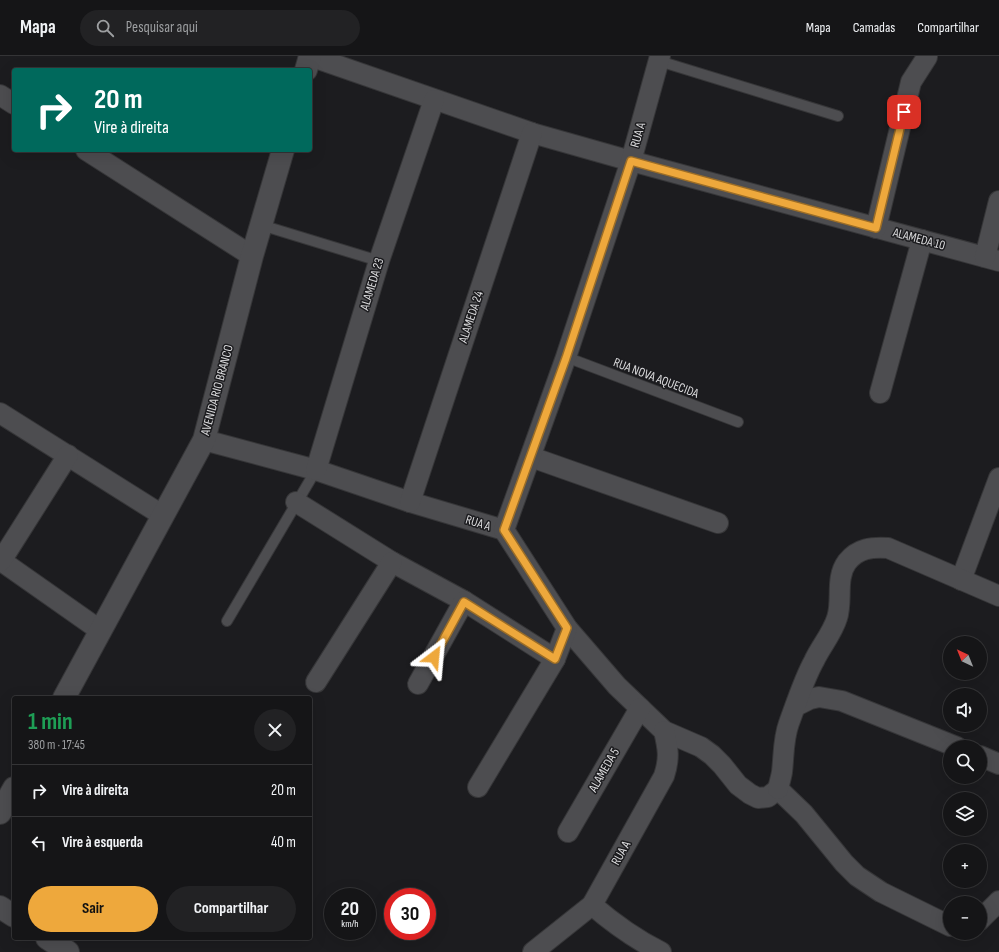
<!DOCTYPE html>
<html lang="pt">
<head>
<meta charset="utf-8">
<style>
	:root { --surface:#151517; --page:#222224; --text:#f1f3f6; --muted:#9d9fa1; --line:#343436; --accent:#eea83c }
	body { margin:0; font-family:"Sofia Sans Condensed",sans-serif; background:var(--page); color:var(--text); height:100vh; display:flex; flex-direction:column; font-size:15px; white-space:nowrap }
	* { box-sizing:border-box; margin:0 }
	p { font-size:13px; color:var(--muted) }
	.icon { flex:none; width:22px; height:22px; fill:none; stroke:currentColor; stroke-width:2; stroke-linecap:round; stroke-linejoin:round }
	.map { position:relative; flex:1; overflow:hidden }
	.side { position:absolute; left:12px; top:640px; width:300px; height:244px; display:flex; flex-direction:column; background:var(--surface); border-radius:4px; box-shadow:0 4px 16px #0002,0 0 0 1px var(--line) }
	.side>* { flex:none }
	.banner { position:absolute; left:12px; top:12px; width:300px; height:84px; border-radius:4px; box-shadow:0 4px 16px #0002,0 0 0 1px var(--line); background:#00695c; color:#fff; overflow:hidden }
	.needle { width:26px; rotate:317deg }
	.tools { position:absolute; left:943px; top:580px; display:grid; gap:8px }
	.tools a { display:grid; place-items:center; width:44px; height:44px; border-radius:50%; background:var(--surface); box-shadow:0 4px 16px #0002,0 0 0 1px var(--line); font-size:20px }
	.speed { position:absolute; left:324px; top:832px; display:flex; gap:8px; font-size:20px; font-weight:700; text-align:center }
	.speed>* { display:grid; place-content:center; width:52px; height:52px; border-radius:50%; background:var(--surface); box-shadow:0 4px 16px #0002,0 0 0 1px var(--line); line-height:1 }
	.speed small { font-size:10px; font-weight:400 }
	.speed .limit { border:6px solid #d22; background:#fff; color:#111 }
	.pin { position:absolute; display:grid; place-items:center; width:34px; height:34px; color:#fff; margin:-17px; border-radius:8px; box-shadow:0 2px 6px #0006 }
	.me { position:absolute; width:44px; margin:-22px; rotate:29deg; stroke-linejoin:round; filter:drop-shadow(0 0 3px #0008) }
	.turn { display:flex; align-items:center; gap:14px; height:84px; padding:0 16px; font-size:18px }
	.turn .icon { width:52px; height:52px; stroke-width:2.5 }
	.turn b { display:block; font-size:28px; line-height:34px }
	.round { display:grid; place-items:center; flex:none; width:42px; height:42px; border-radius:21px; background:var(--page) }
	.summary { display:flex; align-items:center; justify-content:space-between; height:68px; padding:0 16px }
	h1 { font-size:24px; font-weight:700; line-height:30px; color:#1e9e55 }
	.action { display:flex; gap:8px; margin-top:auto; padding:8px 16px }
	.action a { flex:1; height:46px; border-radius:24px; background:var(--accent); color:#111; font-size:16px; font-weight:700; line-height:46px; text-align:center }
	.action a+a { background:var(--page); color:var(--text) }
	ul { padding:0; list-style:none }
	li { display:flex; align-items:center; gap:12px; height:52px; padding:0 16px; border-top:1px solid var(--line) }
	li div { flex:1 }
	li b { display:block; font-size:15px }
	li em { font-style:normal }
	header { display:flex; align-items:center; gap:24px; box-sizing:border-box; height:56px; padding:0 20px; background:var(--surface); border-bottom:1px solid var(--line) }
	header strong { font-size:19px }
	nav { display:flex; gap:22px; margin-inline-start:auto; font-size:14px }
	.search { width:280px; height:36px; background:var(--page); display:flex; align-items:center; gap:10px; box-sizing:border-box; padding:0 14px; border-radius:22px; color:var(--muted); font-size:15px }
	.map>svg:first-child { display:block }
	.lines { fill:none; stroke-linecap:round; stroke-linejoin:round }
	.service-casing { stroke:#363638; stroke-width:12 }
	.minor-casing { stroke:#363638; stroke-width:22 }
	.tertiary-casing { stroke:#363638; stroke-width:24 }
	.service { stroke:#4d4d50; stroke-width:10 }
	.minor { stroke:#4d4d50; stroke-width:20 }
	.tertiary { stroke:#4d4d50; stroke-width:22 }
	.route-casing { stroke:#9b6d27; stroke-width:10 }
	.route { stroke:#eea83c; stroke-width:7 }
	.labels { text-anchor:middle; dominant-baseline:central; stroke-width:3; stroke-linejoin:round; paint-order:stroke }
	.street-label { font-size:13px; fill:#dbdbdd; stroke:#1c1c1f }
</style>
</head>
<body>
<header>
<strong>Mapa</strong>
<div class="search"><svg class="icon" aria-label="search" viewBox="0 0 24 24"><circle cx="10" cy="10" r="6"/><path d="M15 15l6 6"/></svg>Pesquisar aqui</div>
<nav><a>Mapa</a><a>Camadas</a><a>Compartilhar</a></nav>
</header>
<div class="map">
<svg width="999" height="896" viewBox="0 0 999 896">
	<rect width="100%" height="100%" fill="#1c1c1f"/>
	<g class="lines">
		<defs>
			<g id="service">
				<polyline points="659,5 838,60"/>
				<polyline points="261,169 379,205"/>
				<polyline points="566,301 738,366"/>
				<polyline points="227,565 316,414"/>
			</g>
			<g id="minor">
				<polyline points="310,0 532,77 631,105 999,205"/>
				<polyline points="0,39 14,48"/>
				<polyline points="86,94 252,200"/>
				<polyline points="876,172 911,26 927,1"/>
				<polyline points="985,201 999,145"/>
				<polyline points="880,337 922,184"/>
				<polyline points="0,357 162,459"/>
				<polyline points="204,384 316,414 410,446 504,474"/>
				<polyline points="531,401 718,467"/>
				<polyline points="316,414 379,205 434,44"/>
				<polyline points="296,446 392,506 464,545 555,603"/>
				<polyline points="410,446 532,77"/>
				<polyline points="504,474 567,572 617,630 640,652 664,675 701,691 712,699 722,709 738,729 750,738 758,742 768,741 778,733 804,758 844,807 857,820 881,836 950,870"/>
				<polyline points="504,474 566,301 631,105 660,0"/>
				<polyline points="0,504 101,575"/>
				<polyline points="1,505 68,399"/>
				<polyline points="961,524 999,422"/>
				<polyline points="316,626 392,506"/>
				<polyline points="418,628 464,545"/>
				<polyline points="796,650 810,643 819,641 842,645 957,691"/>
				<polyline points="980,700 999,708"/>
				<polyline points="478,731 555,603 567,572"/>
				<path d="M778 733C779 728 781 722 782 716 784 699 783 683 789 667 796 648 804 623 814 605 821 590 832 578 837 562 843 545 835 522 847 506 858 492 872 491 888 492L999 540"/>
				<polyline points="568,776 640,652"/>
				<path d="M592 849C614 868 635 883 661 896"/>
				<polyline points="980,864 999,845"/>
				<path d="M533 896 592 849 664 720C670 702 668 692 664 675"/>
			</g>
			<g id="tertiary">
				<polyline points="306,14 310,0"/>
				<polyline points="64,642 204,384 252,200 283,94"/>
				<polyline points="0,757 14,732"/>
				<polyline points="0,851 14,860"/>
				<polyline points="47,882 68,896"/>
			</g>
		</defs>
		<use href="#service" class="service-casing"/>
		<use href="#minor" class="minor-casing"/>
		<use href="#tertiary" class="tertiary-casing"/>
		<use href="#service" class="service"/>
		<use href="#minor" class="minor"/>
		<use href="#tertiary" class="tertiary"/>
	</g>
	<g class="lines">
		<defs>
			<polyline id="route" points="434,601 464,546 555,603 567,572 504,474 566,302 631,105 876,172 904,56"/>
		</defs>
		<use href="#route" class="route-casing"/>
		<use href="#route" class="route"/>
	</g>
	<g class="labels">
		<g class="street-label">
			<text transform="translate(638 79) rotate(-74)">RUA A</text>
			<text transform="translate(919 183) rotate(15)">ALAMEDA 10</text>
			<text transform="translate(372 228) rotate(-73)">ALAMEDA 23</text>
			<text transform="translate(471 261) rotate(-72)">ALAMEDA 24</text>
			<text transform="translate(656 322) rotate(21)">RUA NOVA AQUECIDA</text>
			<text transform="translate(217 334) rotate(-75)">AVENIDA RIO BRANCO</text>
			<text transform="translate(478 467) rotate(17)">RUA A</text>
			<text transform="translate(604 714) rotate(-60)">ALAMEDA 5</text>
			<text transform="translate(621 797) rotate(-61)">RUA A</text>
		</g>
	</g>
</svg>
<div class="tools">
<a><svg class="needle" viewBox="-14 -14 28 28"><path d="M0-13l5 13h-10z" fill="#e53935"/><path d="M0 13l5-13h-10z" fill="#9d9fa1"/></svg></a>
<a><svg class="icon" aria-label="sound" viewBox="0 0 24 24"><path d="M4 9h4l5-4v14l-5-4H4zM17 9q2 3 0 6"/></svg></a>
<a><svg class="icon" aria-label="search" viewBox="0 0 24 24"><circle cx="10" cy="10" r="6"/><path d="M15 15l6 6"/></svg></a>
<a><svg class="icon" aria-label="layers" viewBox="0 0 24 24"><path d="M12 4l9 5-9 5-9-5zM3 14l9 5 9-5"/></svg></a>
<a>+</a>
<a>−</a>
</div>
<div class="speed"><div>20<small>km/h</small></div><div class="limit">30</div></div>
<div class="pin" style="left:904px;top:56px;background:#d93025"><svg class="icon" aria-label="arrive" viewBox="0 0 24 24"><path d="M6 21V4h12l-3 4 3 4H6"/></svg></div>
<svg class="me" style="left:434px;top:601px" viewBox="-20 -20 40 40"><path d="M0-17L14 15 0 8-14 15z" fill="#eea83c" stroke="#fff" stroke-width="4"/></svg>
<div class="banner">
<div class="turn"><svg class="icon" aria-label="right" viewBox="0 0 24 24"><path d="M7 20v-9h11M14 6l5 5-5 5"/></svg><div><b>20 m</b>Vire à direita</div></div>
</div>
<section class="side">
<div class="summary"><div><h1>1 min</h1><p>380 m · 17:45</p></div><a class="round"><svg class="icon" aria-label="close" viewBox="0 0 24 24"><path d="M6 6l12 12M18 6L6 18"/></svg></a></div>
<ul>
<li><svg class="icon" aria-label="right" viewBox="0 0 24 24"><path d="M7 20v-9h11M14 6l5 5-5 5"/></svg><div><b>Vire à direita</b></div><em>20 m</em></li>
<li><svg class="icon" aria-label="left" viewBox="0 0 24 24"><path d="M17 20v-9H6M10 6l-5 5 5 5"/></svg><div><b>Vire à esquerda</b></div><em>40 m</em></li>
</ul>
<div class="action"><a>Sair</a><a>Compartilhar</a></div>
</section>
</div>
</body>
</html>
